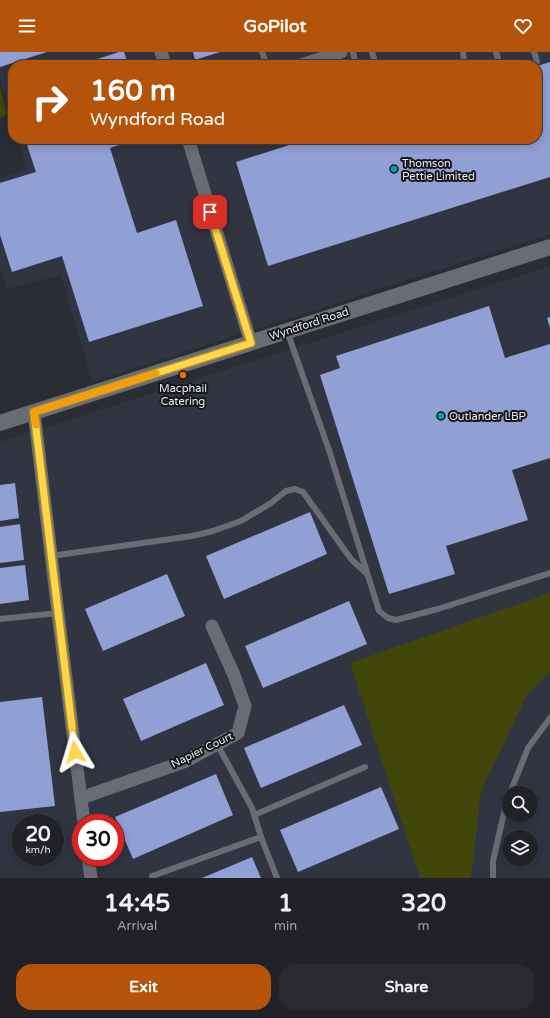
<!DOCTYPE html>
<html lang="en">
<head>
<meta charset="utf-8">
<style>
	:root { --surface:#202227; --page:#282a2f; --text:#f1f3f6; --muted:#a2a4a7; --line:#3d3f44; --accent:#b45309 }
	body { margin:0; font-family:"Varela Round",sans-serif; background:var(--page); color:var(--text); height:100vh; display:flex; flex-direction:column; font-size:15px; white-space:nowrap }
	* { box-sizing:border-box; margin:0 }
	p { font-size:13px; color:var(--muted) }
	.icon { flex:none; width:22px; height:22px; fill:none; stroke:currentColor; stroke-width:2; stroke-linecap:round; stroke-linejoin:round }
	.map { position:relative; height:826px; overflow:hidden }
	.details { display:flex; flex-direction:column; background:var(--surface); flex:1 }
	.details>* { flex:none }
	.top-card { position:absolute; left:8px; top:8px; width:534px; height:84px; border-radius:16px; box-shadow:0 2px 10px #0003,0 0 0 1px var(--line); background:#b45309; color:#fff; overflow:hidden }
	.fabs { position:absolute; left:502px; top:734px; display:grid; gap:8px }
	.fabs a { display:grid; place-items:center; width:36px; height:36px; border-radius:50%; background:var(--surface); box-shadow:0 2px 10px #0003,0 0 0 1px var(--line); font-size:20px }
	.speed { position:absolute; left:12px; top:762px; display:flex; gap:8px; font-size:20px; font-weight:700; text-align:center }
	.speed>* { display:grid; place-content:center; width:52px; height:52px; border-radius:50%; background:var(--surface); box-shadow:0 2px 10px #0003,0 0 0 1px var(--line); line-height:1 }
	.speed small { font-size:10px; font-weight:400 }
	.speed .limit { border:6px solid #d22; background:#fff; color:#111 }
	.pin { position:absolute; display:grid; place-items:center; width:34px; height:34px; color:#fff; margin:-17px; border-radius:8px; box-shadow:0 2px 6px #0006 }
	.me { position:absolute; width:44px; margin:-22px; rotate:353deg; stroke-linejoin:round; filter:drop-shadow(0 0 3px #0008) }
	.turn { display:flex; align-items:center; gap:14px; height:84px; padding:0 16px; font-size:18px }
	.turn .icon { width:52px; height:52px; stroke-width:2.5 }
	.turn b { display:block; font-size:28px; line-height:34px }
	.eta { display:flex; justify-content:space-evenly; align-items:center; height:68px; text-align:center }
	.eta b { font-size:24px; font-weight:700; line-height:28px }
	.action { display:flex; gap:8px; margin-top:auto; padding:8px 16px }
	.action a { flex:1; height:46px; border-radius:16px; background:var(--accent); color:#fff; font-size:16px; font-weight:700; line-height:46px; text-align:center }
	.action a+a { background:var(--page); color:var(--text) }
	header { display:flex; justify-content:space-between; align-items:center; height:52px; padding:0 16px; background:var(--accent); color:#fff; font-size:18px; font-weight:700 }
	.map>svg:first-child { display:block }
	.built { fill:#313441; fill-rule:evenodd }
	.green { fill:#41470b }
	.building { fill:#909fd4 }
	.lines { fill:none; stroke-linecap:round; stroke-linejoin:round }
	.service { stroke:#696c74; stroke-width:6 }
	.minor { stroke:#696c74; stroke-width:13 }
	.tertiary { stroke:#696c74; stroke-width:16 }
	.route-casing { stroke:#a68a30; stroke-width:10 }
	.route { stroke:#ffd54a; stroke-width:7 }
	.slow { stroke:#f59e0b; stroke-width:7 }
	.culture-dot { fill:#0f9aa8; stroke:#151619; stroke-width:1.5 }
	.food-dot { fill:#e8710a; stroke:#151619; stroke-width:1.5 }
	.labels { text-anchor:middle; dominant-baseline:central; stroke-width:4; stroke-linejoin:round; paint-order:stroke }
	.poi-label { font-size:11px; fill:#ecedf2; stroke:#151619; text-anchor:start }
	.street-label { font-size:11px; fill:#ecedf2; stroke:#151619 }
</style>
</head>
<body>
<header><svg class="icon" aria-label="menu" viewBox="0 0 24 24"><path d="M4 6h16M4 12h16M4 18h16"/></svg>GoPilot<svg class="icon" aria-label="heart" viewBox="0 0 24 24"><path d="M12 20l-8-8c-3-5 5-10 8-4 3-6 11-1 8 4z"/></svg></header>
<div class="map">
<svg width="550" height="826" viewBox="0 0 550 826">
	<rect width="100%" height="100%" fill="#2b2d34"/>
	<g class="built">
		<polygon points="0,0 550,0 550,182 92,330 61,223 6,237 0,216 0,126 27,117 18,87 537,87 537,13 13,13 13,69 0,26"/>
		<path d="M550 214V826H0V390ZM509 741H531V763H509ZM21 771H55V805H21ZM81 771H115V805H81ZM509 785H531V807H509Z"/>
	</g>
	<g class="green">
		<polygon points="0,35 7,62 0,66"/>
		<polygon points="550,541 550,620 527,643 481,739 471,826 420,826 350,611"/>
	</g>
	<g class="building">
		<polygon points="0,0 47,0 0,15"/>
		<polygon points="119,0 124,0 128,13 79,13"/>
		<polygon points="193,0 220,0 195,8"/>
		<polygon points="550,10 550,125 268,214 236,110 308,87 537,87 537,14"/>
		<polygon points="13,33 13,46 9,35"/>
		<polygon points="25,87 138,87 110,96 137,181 176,168 203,254 89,290 62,204 12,220 0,183 0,131 36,120"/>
		<polygon points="489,254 505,306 550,292 550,406 512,418 528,468 446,494 455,522 389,542 320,323 340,316 336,304"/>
		<polygon points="550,265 550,276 547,266"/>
		<polygon points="15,431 19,466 0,469 0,433"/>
		<polygon points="310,460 327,502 224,547 206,504"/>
		<polygon points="20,472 24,508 0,511 0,475"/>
		<polygon points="25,513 29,548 0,552 0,516"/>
		<polygon points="167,522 185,564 103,599 85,557"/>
		<polygon points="349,549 367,592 263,636 245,594"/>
		<polygon points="206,611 224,653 141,689 123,647"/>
		<polygon points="42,645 55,754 0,760 0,650"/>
		<polygon points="344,653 362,693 261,736 244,696"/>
		<polygon points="216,722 233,763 133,807 115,765"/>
		<polygon points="381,735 399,777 298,820 280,778"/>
		<polygon points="252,805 261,826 202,826"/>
	</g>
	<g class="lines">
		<g class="service">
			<polyline points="262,0 267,13"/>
			<polyline points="353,0 356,13"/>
			<polyline points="372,0 376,13"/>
			<polyline points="463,0 464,9 463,13"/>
			<polyline points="496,0 500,13"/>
			<polyline points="534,0 537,10"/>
			<polyline points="287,279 329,398 379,559 388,566 396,568 438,557 550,521"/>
			<polyline points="51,504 192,484 213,479 241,469 271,451 286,439 295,437 303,440 351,507 367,522"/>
			<polyline points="0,567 58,561"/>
			<polyline points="510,741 528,696 550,666"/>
			<polyline points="254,763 365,715"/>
			<polyline points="261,785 277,826"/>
			<polyline points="152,824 261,785 252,756 217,692"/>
			<polyline points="493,826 493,809 507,748 509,742"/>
		</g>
		<g class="minor">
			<polyline points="161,0 165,13"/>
			<polyline points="301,13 341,0"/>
			<polyline points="188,87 251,291"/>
			<polyline points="34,360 58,561 84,771"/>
			<polyline points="81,746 186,709 238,681 245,654 234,623 212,574"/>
			<polyline points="88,805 91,826"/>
		</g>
		<polyline class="tertiary" points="0,371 550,195"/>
	</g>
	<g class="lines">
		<defs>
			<polyline id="route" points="75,700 34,360 251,291 210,160"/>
		</defs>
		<use href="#route" class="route-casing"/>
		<use href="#route" class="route"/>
		<polyline class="slow" points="36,373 34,360 156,321"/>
	</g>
	<g class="culture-dot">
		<circle cx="394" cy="117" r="4"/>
		<circle cx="441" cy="364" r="4"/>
	</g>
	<circle class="food-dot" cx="183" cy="323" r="4"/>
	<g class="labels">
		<g class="poi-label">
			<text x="402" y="111">Thomson<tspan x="402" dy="13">Pettie Limited</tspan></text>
			<text x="183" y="336" text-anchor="middle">Macphail<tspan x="183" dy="13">Catering</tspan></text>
			<text x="449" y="364">Outlander LBP</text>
		</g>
		<g class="street-label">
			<text transform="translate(309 272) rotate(-18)">Wyndford Road</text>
			<text transform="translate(202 698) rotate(-26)">Napier Court</text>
		</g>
	</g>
</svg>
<div class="fabs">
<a><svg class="icon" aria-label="search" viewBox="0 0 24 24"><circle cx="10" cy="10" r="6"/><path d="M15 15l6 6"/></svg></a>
<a><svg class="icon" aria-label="layers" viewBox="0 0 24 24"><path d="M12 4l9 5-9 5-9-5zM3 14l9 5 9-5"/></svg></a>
</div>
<div class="speed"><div>20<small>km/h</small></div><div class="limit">30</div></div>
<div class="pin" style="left:210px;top:160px;background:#d93025"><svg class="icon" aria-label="arrive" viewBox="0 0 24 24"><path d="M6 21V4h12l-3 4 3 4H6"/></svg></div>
<svg class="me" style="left:75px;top:700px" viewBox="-20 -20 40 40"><path d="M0-17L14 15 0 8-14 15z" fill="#ffd54a" stroke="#fff" stroke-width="4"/></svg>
<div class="top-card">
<div class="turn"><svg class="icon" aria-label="right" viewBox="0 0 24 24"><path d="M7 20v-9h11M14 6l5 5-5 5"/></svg><div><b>160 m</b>Wyndford Road</div></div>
</div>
</div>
<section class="details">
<div class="eta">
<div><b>14:45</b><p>Arrival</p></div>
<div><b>1</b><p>min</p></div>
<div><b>320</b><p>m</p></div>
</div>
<div class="action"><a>Exit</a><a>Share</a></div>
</section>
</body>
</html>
